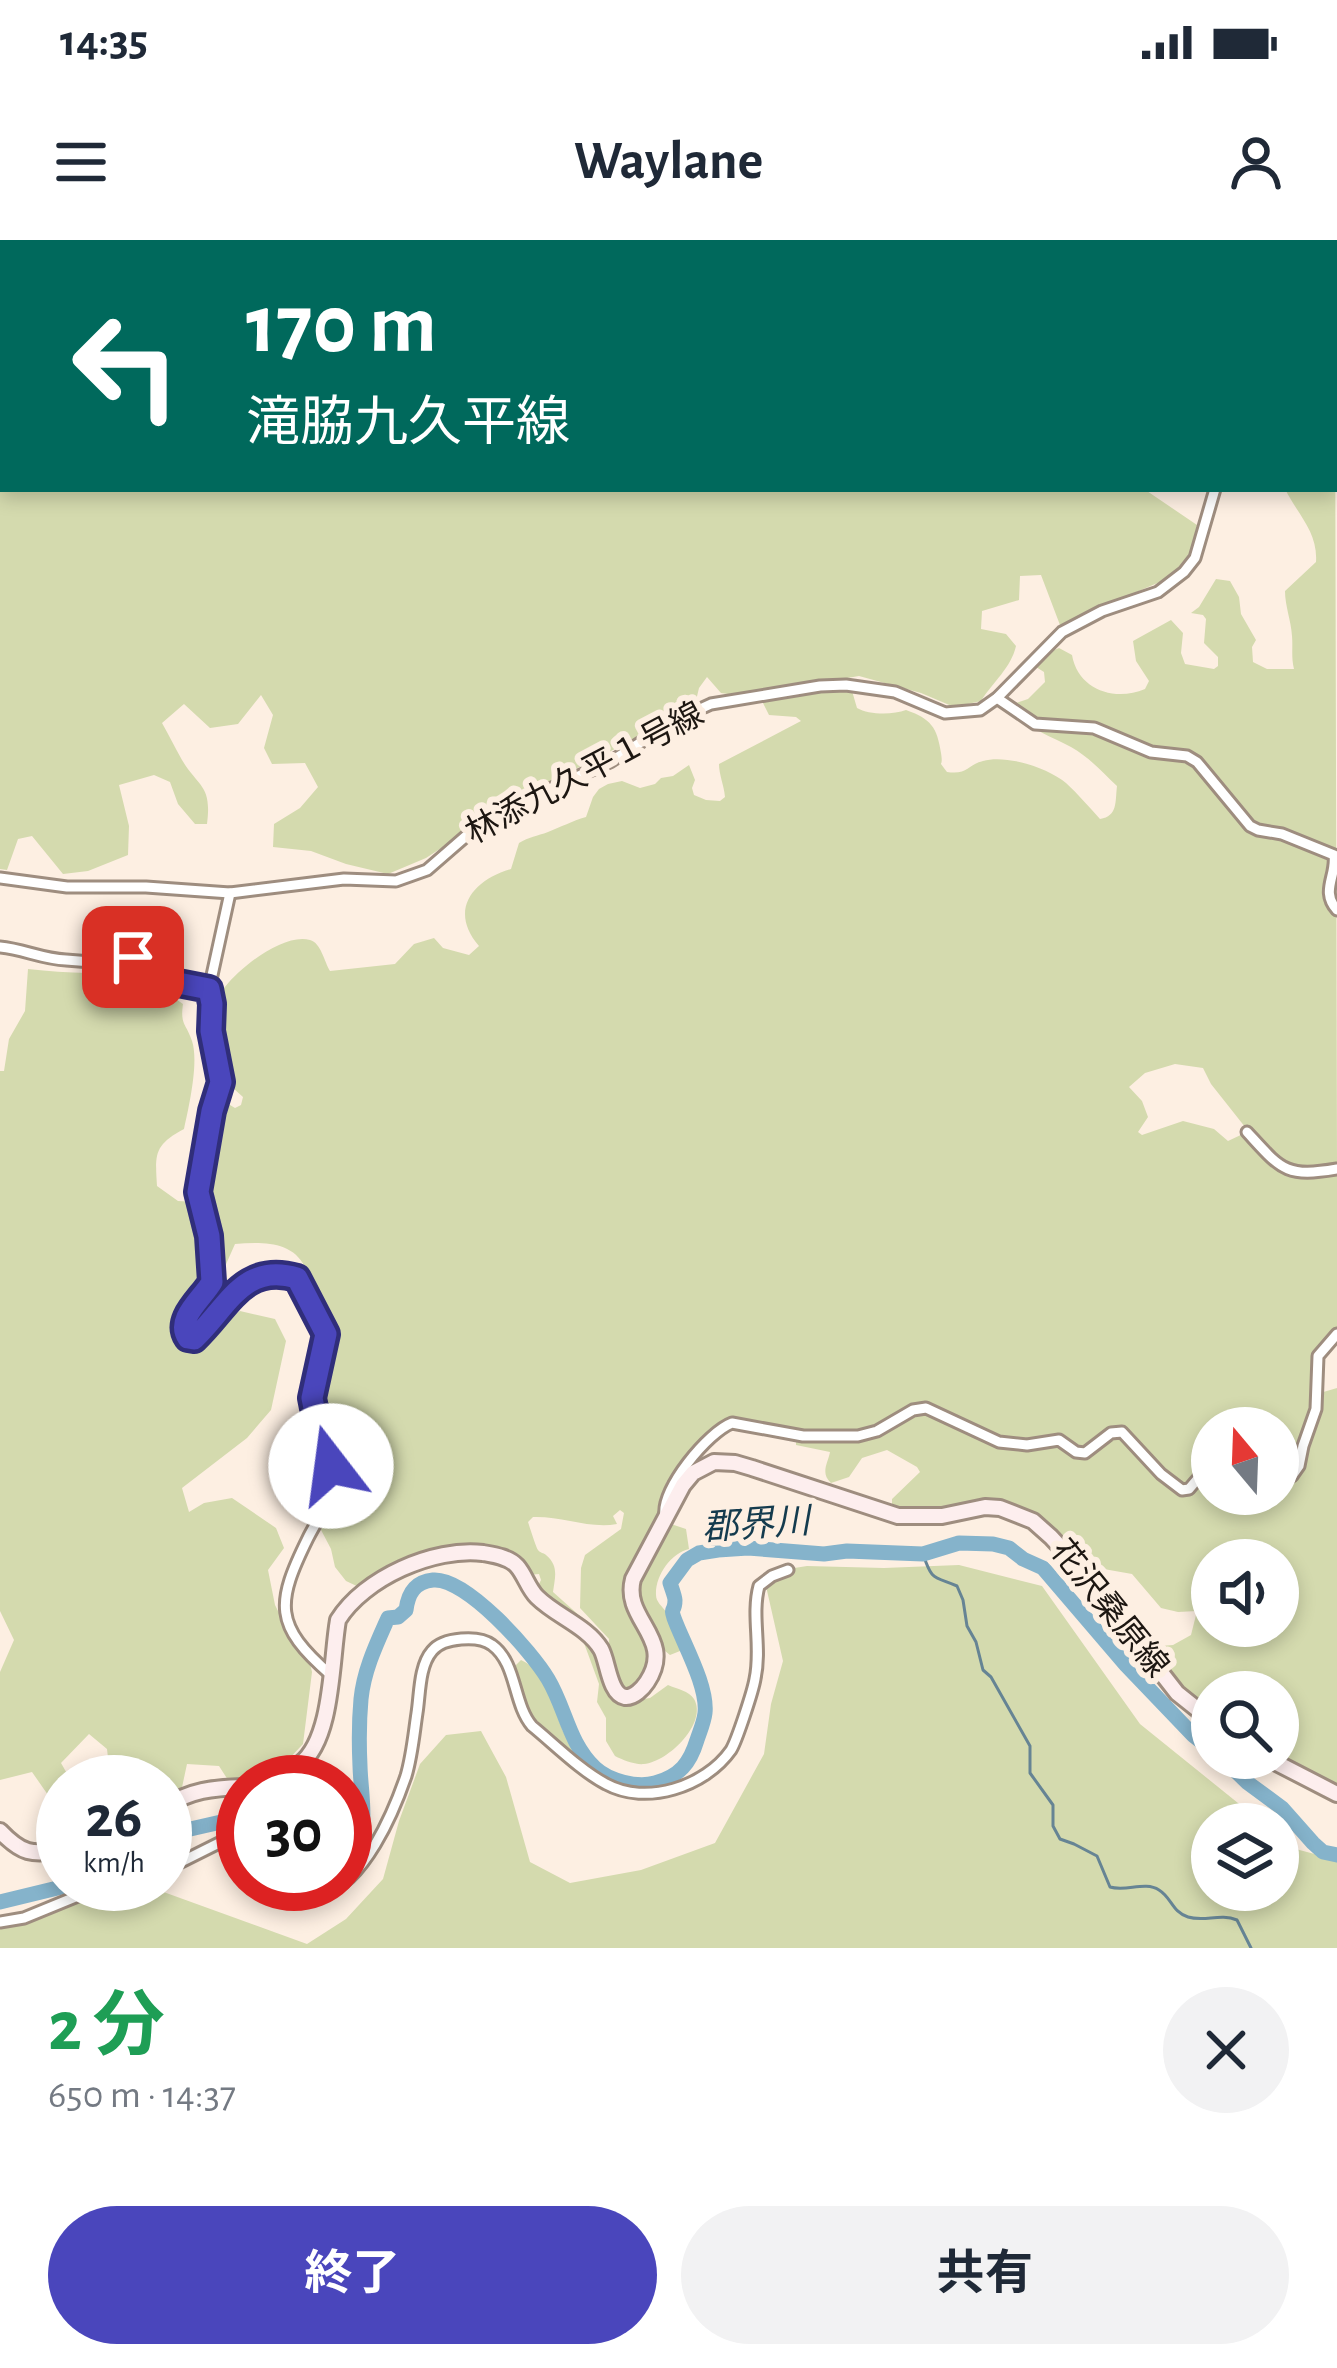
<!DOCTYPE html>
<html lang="ja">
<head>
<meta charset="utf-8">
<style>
	:root { --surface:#fff; --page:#f2f2f3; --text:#1f2937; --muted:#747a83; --accent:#4a46bc }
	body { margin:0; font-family:"Alegreya Sans","Noto Sans JP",sans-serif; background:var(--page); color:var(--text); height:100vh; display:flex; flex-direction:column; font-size:45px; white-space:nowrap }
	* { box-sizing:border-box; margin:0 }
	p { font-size:39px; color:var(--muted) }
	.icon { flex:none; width:66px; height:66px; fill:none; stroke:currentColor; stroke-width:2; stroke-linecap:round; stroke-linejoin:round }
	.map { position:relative; height:1708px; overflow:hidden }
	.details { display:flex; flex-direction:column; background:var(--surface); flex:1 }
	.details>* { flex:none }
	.top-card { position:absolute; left:0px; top:0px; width:1338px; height:252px; box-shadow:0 6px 18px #0003; background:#00695c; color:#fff; overflow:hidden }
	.needle { width:78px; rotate:341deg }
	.controls { position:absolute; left:1191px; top:1167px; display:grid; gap:24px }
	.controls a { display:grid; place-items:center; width:108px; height:108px; border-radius:50%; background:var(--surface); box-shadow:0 6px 18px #0003; font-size:60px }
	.speed { position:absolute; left:36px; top:1515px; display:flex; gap:24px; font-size:60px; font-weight:700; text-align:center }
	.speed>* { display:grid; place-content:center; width:156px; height:156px; border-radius:50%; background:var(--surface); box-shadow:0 6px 18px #0003; line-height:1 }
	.speed small { font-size:30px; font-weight:400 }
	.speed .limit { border:18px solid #d22; background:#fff; color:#111 }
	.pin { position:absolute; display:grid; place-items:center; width:102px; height:102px; color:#fff; margin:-51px; border-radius:24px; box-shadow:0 6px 18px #0006 }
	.me { position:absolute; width:132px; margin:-66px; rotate:345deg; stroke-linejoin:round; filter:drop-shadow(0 0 9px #0008) }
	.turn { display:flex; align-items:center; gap:42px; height:252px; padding:0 48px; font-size:54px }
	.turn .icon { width:156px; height:156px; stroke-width:2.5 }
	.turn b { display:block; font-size:84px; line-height:102px }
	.round { display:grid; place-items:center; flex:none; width:126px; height:126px; border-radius:63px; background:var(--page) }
	.headline { display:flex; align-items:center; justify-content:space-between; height:204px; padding:0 48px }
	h1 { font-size:72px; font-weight:700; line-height:90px; color:#1e9e55 }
	.button { display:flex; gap:24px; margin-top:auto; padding:24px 48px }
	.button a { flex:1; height:138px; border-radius:72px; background:var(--accent); color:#fff; font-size:48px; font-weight:700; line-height:138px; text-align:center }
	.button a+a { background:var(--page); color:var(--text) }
	.status { display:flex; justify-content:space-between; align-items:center; height:84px; padding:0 60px; background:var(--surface); direction:ltr }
	.status svg { height:33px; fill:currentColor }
	header { display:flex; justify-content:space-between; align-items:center; height:156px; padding:0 48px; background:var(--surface); font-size:54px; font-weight:700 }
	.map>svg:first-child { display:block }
	.green { fill:#d4daae; fill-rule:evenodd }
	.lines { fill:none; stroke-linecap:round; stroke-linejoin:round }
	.stream { stroke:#668494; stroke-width:3 }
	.river { stroke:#85b3cb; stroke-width:15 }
	.street-casing { stroke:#9e8d7f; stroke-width:15 }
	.secondary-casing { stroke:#9e8d7f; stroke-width:20 }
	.street { stroke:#fff; stroke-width:9 }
	.secondary { stroke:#fdeeee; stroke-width:14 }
	.route-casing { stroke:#302e7a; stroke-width:30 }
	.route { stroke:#4a46bc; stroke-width:21 }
	.labels { text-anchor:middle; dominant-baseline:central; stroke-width:12; stroke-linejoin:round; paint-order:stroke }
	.street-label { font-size:33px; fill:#1d1712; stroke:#fdefe2 }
	.water-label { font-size:36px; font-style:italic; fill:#143b4e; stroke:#fdefe2 }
</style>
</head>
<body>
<div class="status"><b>14:35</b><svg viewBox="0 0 49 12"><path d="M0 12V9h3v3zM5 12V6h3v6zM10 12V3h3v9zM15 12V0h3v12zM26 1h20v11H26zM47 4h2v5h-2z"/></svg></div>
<header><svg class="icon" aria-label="menu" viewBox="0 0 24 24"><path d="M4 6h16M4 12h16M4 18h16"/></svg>Waylane<svg class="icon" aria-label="person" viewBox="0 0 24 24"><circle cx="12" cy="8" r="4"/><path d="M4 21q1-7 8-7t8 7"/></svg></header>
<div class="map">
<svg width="1337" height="1708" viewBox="0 0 1337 1708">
	<rect width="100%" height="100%" fill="#fdefe2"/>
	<g class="green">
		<path d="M0 0H112L111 3H3V249H1144L1197 285 1190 314 1169 338 1060 385 1041 335 1020 336 1019 360 982 371 981 389 1006 394 1016 406C1011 428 993 442 981 461L954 467 921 453 859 436 742 456 721 453 707 437 699 448 694 469 518 558 426 618 388 634 346 624 311 611 273 607 274 584 300 568 318 547 305 523 272 524 264 508 273 475 261 455 238 484 210 488 184 464 162 483C169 495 175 508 182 520 199 548 212 545 207 584H195L178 564 170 542 154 535 119 545 129 586 128 615 88 631 63 634 32 596 18 599 7 630 0 629Z"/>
		<polygon points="145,0 553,0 557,3 144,3"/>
		<rect x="862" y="0" width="364" height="3"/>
		<path d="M1335 126 1337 927 1291 930 1249 892 1211 844 1203 828 1175 824 1145 833 1129 847 1142 861 1148 877 1138 892 1142 895 1183 881 1214 889 1228 901 1245 893 1284 931 1337 930V1091L1321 1106C1317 1145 1313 1202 1290 1235L1278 1238V1188H1212V1221L1186 1248 1177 1245 1125 1190 1081 1211 1062 1199 1027 1202 1000 1200 933 1167 856 1194 784 1191 744 1180H734L675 1238 666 1242 668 1247 663 1256 660 1277 629 1338C641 1372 670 1425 630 1449L616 1442 608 1415 609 1399 580 1368 581 1328 585 1315 621 1289 624 1273 620 1270 613 1276 617 1284C589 1289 562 1276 533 1277L528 1282C530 1288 536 1307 538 1310 540 1313 544 1313 546 1315 559 1326 555 1337 553 1352L601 1395 604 1407 535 1352 541 1340 539 1334 528 1335 526 1331 462 1308 361 1348 346 1341 335 1327 331 1309 320 1288 334 1225 338 1224 340 1239H351L353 1234 367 1228 366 1221 373 1208 371 1199 336 1184 319 1173 315 1161 328 1107 300 1039 298 1033 305 1027C292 1001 262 1002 235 1004L223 1031 233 1052 213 1076 199 1079 196 1071C201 1062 209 1056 213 1047 226 1021 202 972 202 944 202 916 214 886 220 859L235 868 241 865 243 857 224 840C222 812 205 796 214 766 221 740 281 691 310 700 321 703 324 721 330 731L395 724 414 704 434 698 443 708 469 715 479 706C448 670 473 640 511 629L519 603C529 597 537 596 548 592 561 587 572 581 586 577L593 557 599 549 608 544 622 541 640 548 655 544 661 538 673 536 689 525 695 540 692 548 694 555 706 560 720 561 725 557C724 545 719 535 719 524L801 481 796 477 769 475 761 459 846 448 852 451 857 468C869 475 893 475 906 470 931 479 937 487 941 513 944 531 936 517 947 532 968 535 967 525 983 521 1006 514 1048 528 1066 543 1078 554 1089 567 1100 579 1118 576 1115 562 1117 546 1102 532 1089 517 1071 507 1049 496 1029 488 1010 471L1016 463 1028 459 1045 442 1044 432 1036 427V422L1043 415 1059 408 1072 415C1078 450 1115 462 1145 449L1149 441 1136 421 1133 401 1171 380 1183 393 1181 413 1185 424 1214 429 1218 426V417L1204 403 1206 379 1203 375 1191 373 1199 367 1216 339 1230 341 1239 357 1241 374 1256 400 1252 407 1253 422 1267 429H1294C1291 417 1293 408 1292 396 1291 380 1285 366 1285 351L1316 322C1318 292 1298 275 1285 249H1335Z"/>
		<path d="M142 727 160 748 183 764C180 785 186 783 192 801 199 822 189 866 184 889 154 905 155 914 157 946L178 961 196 962C204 987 214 1014 208 1040 203 1063 171 1073 182 1099L193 1102 240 1071 275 1079 286 1101 271 1170 247 1198 182 1248 189 1272 204 1263 232 1258 276 1288 284 1308 268 1330 275 1365 286 1387 305 1402 312 1432 303 1504 287 1521 260 1536 228 1540 219 1526 187 1524 181 1552 165 1562V1542H96L110 1534 107 1509 89 1494 61 1523 69 1537 67 1542H63L62 1554 48 1555 32 1532 0 1540V1432L14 1400 0 1371V831H4L9 799 25 771 28 729C67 733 104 736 142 727Z"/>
		<path d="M1337 1148V1549L1278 1518V1452H1212V1476L1179 1449 1147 1407 1173 1405 1191 1395 1197 1371 1178 1372 1161 1368 1132 1334 1081 1325 1060 1301 978 1262H967L961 1268 901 1273 892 1268V1259L920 1232 917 1227 887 1210 862 1218 849 1237 831 1243C820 1233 828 1223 830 1212L796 1205V1201L802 1198H857L922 1170 998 1204 1058 1201 1076 1213 1121 1193 1181 1251 1212 1225V1254H1278V1241L1294 1237 1320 1153ZM1212 1320H1278V1386H1212Z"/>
		<path d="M665 1282 686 1289 689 1309C671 1313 655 1336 656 1355 656 1362 662 1366 666 1372 675 1383 680 1396 685 1409L670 1415 659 1406 638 1369 634 1350Z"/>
		<polygon points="959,1325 1042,1346 1140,1484 1264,1584 1212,1584 1212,1650 1278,1650 1278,1596 1292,1608 1337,1620 1337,1708 0,1708 0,1688 40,1677 93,1652 110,1648 147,1646 307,1704 346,1679 383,1639 399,1581 420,1524 446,1495 481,1491 506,1537 530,1622 570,1643 641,1630 715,1603 764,1514 771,1464 783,1421 763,1333 807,1326 884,1328"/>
		<path d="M586 1399 598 1409 616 1463 626 1466 637 1460 650 1458 668 1445C677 1449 689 1451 694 1459 708 1483 668 1522 644 1524 635 1525 623 1520 615 1516L606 1501V1478L597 1462 599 1444 584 1403Z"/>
		<path d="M521 1420C545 1430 553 1464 561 1486 564 1496 571 1504 577 1512L573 1515 532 1477 513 1428Z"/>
	</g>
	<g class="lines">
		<path class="stream" d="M923 1314C932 1341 933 1336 957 1346L963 1360 967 1386 976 1402 983 1430 991 1437 1030 1506V1533L1053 1565V1586L1060 1599 1074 1604 1097 1616 1110 1647C1126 1652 1145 1641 1159 1650 1172 1658 1172 1672 1188 1677 1205 1682 1220 1673 1237 1680L1251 1708"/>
		<g class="river">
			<polyline points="1222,1518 1248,1543 1282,1568 1313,1603 1323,1612 1337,1615"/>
			<polyline points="165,1611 186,1590 243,1577"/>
			<path d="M345 1625C372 1597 361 1561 360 1526 359 1505 359 1481 361 1459 364 1430 376 1405 388 1378L398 1377 406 1370C408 1354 414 1342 433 1340 466 1337 532 1412 548 1439 566 1469 568 1502 595 1528 609 1541 637 1548 655 1543 680 1536 690 1523 697 1500 700 1491 704 1482 705 1473 708 1446 683 1403 674 1378 670 1366 675 1373 675 1360 675 1357 671 1346 670 1343L687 1320 699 1313 718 1310 748 1308 824 1314 847 1311 923 1314 959 1303 993 1304 1009 1308 1023 1319 1043 1328 1126 1425 1193 1495 1212 1510"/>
			<polyline points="0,1662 74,1644"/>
		</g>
		<defs>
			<g id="street">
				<polyline points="622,0 637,3"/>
				<polyline points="1259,0 1261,3"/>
				<polyline points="718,3 725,0"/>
				<path d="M997 458 1035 484 1094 488 1151 512 1187 516 1197 522 1250 586 1258 590 1282 594 1334 615C1337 636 1320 651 1337 670"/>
				<polyline points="0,638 67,647 146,647 230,653 344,639 396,641 427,630 473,590 518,563 610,522 674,481 711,464 820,446 846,445 895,452 945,473 980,470 997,458 1062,392 1102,371 1158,352 1184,332 1195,318 1215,249"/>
				<path d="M230 653 209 749 212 764 211 791 221 842 212 871 198 953 209 996 212 1042 182 1086 188 1098 194 1099C228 1068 243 1021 297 1038L326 1094 327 1103 312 1158C315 1171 322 1180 328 1192 336 1210 330 1236 327 1256 324 1272 315 1284 308 1298 276 1363 273 1385 331 1435"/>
				<path d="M0 707C23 709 42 719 66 720 79 721 92 722 104 723 117 723 128 716 142 718L168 741 209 749"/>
				<path d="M1247 892C1281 929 1285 938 1337 929"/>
				<polyline points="1278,1240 1292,1236 1299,1226 1303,1206 1316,1169 1318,1116 1337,1094"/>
				<path d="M665 1275C661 1249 708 1192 732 1183L803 1196H858L877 1191 913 1170 926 1168 999 1202 1027 1205 1059 1200 1076 1212 1085 1213 1111 1193 1122 1192 1161 1234 1182 1250 1189 1249 1212 1222"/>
				<polyline points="165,1630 223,1601 243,1604"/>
				<path d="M275 1644C289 1660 306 1659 325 1653 364 1641 393 1574 406 1536 412 1516 414 1493 417 1473 420 1454 419 1426 432 1411 443 1397 479 1395 492 1405 517 1423 513 1464 532 1486 554 1504 581 1531 606 1544 646 1566 705 1547 731 1510 737 1500 753 1451 755 1439 762 1407 751 1376 759 1346L772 1336 788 1330"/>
				<polyline points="0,1682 24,1678 107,1644"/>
			</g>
			<g id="secondary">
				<polyline points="1267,1518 1337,1554"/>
				<path d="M266 1542C278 1537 291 1532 300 1524 333 1499 331 1420 338 1380 364 1338 434 1307 483 1313 494 1315 509 1317 517 1326 525 1335 528 1348 537 1357 556 1376 587 1386 601 1409 608 1421 609 1454 625 1457 634 1458 643 1448 647 1442 676 1398 622 1380 633 1339L683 1245 693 1233 714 1222 735 1223 752 1228 898 1276H942L985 1267 1000 1268 1033 1281 1051 1297 1078 1326 1177 1453 1212 1481"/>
				<path d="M165 1567C190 1550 213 1548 243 1547"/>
				<path d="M0 1591C22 1614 31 1615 63 1610"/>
			</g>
		</defs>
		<use href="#street" class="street-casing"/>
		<use href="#secondary" class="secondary-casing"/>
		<use href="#street" class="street"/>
		<use href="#secondary" class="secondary"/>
	</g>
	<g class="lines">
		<defs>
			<path id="route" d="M133 717 148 722 168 741 209 749 212 764 211 791 221 842 212 871 198 952 209 996 212 1042C202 1059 175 1079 188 1098L194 1099C228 1067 243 1022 297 1038L326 1094 312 1158 314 1168 330 1195 331 1226"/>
		</defs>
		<use href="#route" class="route-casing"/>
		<use href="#route" class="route"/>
	</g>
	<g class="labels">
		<g class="street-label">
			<text transform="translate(585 534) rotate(-28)">林添九久平１号線</text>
			<text transform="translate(1109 1369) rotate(51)">花沢桑原線</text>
		</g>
		<g class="water-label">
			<text transform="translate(756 1285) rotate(-4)">郡界川</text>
		</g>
	</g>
</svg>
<div class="controls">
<a><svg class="needle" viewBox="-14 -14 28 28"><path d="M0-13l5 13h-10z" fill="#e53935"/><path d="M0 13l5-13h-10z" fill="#747a83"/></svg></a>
<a><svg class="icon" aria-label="sound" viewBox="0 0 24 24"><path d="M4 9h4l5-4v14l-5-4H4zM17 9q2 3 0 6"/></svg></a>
<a><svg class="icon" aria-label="search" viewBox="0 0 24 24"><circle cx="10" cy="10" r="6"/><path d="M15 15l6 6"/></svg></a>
<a><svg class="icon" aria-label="layers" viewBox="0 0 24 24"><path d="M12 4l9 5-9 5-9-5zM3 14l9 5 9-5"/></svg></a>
</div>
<div class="speed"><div>26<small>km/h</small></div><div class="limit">30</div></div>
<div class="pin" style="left:133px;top:717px;background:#d93025"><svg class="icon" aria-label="arrive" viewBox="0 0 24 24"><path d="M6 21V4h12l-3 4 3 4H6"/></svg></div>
<svg class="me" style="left:331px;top:1226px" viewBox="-20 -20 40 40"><circle r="19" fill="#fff"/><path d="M0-13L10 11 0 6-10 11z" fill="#4a46bc"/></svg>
<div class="top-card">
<div class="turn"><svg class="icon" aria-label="left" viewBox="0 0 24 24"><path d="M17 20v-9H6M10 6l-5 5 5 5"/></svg><div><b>170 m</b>滝脇九久平線</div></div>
</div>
</div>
<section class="details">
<div class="headline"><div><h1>2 分</h1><p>650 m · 14:37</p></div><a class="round"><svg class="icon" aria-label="close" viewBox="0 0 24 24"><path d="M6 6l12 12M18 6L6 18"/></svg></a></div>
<div class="button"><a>終了</a><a>共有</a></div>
</section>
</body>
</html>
